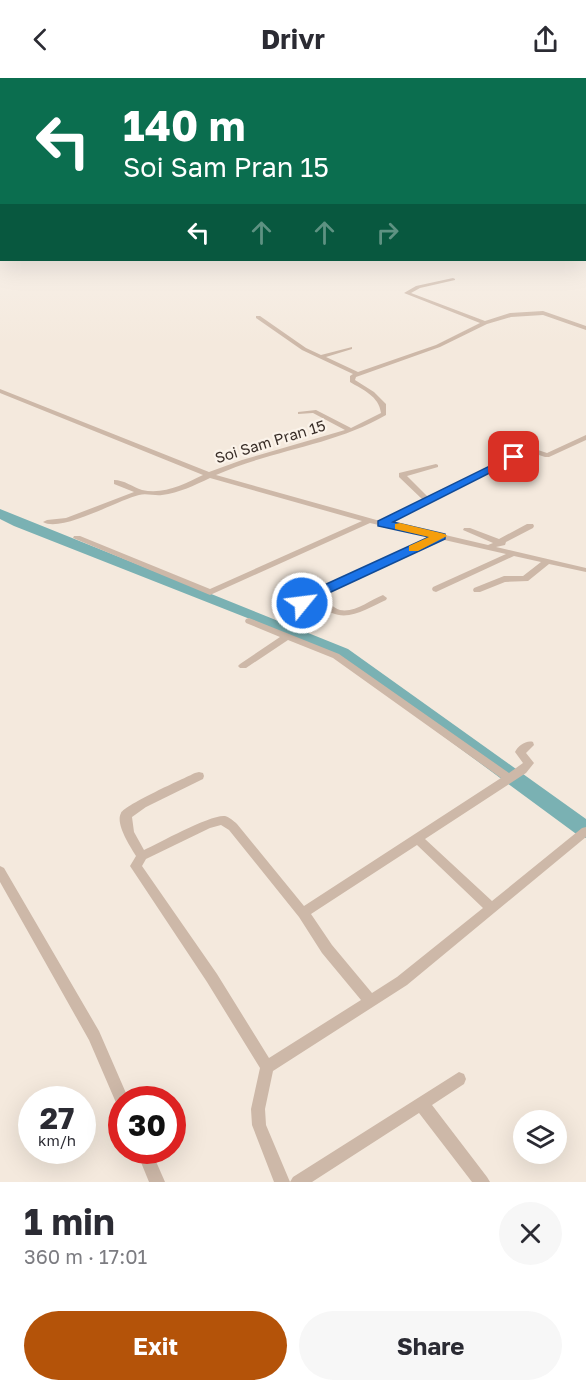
<!DOCTYPE html>
<html lang="en">
<head>
<meta charset="utf-8">
<style>
	:root { --surface:#fff; --page:#f7f7f7; --text:#2b2b33; --muted:#7c7c81; --accent:#b45309 }
	body { margin:0; font-family:"Golos Text",sans-serif; background:var(--page); color:var(--text); height:100vh; display:flex; flex-direction:column; font-size:22px; white-space:nowrap }
	* { box-sizing:border-box; margin:0 }
	p { font-size:20px; color:var(--muted) }
	.icon { flex:none; width:33px; height:33px; fill:none; stroke:currentColor; stroke-width:2; stroke-linecap:round; stroke-linejoin:round }
	.map { position:relative; height:1104px; overflow:hidden }
	.sheet { display:flex; flex-direction:column; background:var(--surface); flex:1 }
	.sheet>* { flex:none }
	.banner { position:absolute; left:0px; top:0px; width:586px; height:183px; box-shadow:0 6px 24px #0002; background:#0b6e4f; color:#fff; overflow:hidden }
	.controls { position:absolute; left:513px; top:1032px; display:grid; gap:12px }
	.controls a { display:grid; place-items:center; width:54px; height:54px; border-radius:50%; background:var(--surface); box-shadow:0 6px 24px #0002; font-size:30px }
	.speed { position:absolute; left:18px; top:1008px; display:flex; gap:12px; font-size:30px; font-weight:700; text-align:center }
	.speed>* { display:grid; place-content:center; width:78px; height:78px; border-radius:50%; background:var(--surface); box-shadow:0 6px 24px #0002; line-height:1 }
	.speed small { font-size:15px; font-weight:400 }
	.speed .limit { border:9px solid #d22; background:#fff; color:#111 }
	.pin { position:absolute; display:grid; place-items:center; width:51px; height:51px; color:#fff; margin:-26px; border-radius:12px; box-shadow:0 3px 9px #0006 }
	.me { position:absolute; width:66px; margin:-33px; rotate:61deg; stroke-linejoin:round; filter:drop-shadow(0 0 4px #0008) }
	.turn { display:flex; align-items:center; gap:21px; height:126px; padding:0 24px; font-size:27px }
	.turn .icon { width:78px; height:78px; stroke-width:2.5 }
	.turn b { display:block; font-size:42px; line-height:51px }
	.lanes { display:flex; align-items:center; height:57px; padding:0 24px; background:#0003; justify-content:center; gap:30px; direction:ltr }
	.lanes .off { opacity:.35 }
	.round { display:grid; place-items:center; flex:none; width:63px; height:63px; border-radius:32px; background:var(--page) }
	.headline { display:flex; align-items:center; justify-content:space-between; height:102px; padding:0 24px }
	h1 { font-size:36px; font-weight:700; line-height:45px }
	.primary-button { display:flex; gap:12px; margin-top:auto; padding:12px 24px }
	.primary-button a { flex:1; height:69px; border-radius:36px; background:var(--accent); color:#fff; font-size:24px; font-weight:700; line-height:69px; text-align:center }
	.primary-button a+a { background:var(--page); color:var(--text) }
	header { display:flex; justify-content:space-between; align-items:center; height:78px; padding:0 24px; background:var(--surface); font-size:27px; font-weight:700 }
	.map>svg:first-child { display:block }
	.lines { fill:none; stroke-linecap:round; stroke-linejoin:round }
	.river { fill:#7ab1b3; fill-rule:evenodd }
	.minor { fill:#cdb8a8; fill-rule:evenodd }
	.route { fill:#1a73e8; stroke:#114b97; stroke-width:1.5 }
	.slow { fill:#f59e0b }
	.labels { text-anchor:middle; dominant-baseline:central; stroke-width:4.5; stroke-linejoin:round; paint-order:stroke }
	.far-street-label { font-size:15px; fill:#392e28; stroke:#fbf3ea }
</style>
</head>
<body>
<header><svg class="icon" aria-label="back" viewBox="0 0 24 24"><path d="M15 5l-7 7 7 7"/></svg>Drivr<svg class="icon" aria-label="share" viewBox="0 0 24 24"><path d="M12 15V3M7 8l5-5 5 5M5 13v7h14v-7"/></svg></header>
<div class="map">
<svg width="586" height="1104" viewBox="0 0 586 1104">
	<rect width="100%" height="100%" fill="#f4e9dd"/>
	<g class="lines">
		<polygon class="river" points="0,431 348,571 586,741 586,760 579,758 336,579 255,543 14,448 0,441"/>
		<g class="minor">
			<rect x="0" y="118" width="2" height="3"/>
			<rect x="585" y="128" width="1" height="2"/>
			<rect x="0" y="140" width="2" height="3"/>
			<rect x="0" y="162" width="2" height="3"/>
			<path d="M453 200 455 201V202L420 210 411 215 485 243 510 235 543 233 586 248V252L543 237 511 239 487 246 440 269 356 299 355 302 374 314 386 326V337C333 368 271 372 216 397L380 443 423 422 399 399V395L436 386 438 387V389L407 398 428 419 528 370H532L547 375 586 357V362L549 379H545L530 374 388 445 438 456H441L488 467 493 465 463 452 464 450H470L499 461 527 446H533L534 448 533 450 506 464 505 467 496 469 586 490V494L549 486 528 503 505 504 480 514H474L473 512 474 510 504 498H523L541 484 514 478 436 514 433 513 432 511 433 509 506 476 440 461 320 517C326 522 333 530 340 532 355 535 370 522 383 517L387 520 386 522C370 529 350 543 332 535 325 532 319 525 313 521L307 524 320 537 316 540 313 539 299 527 298 525 300 520 431 459 370 445 210 517 73 460 74 458H80L210 511 362 443 210 400C195 407 179 415 162 417 155 418 146 415 139 417 118 422 61 455 43 444L47 442 66 440 134 414 114 406V402C124 402 133 409 142 412 164 417 184 406 203 397L0 315V311L209 394 242 382 345 352 313 335 298 336V334L316 332 351 350 381 335C379 318 363 312 350 304V298L353 296 302 272 256 240V238H260L306 270 321 277 352 269V271L326 279 358 294 436 267 480 245 404 215 416 208Z"/>
			<path d="M249 540 339 576 509 695 523 685 515 674C518 668 526 662 533 664L534 667 526 675 534 685 526 695 425 761 492 823 582 750 586 749V759L407 907 273 993 265 1031 266 1047 290 1104H274L252 1047 251 1031 260 990 207 904 132 791 130 788 136 778C130 768 115 746 121 735 126 726 183 701 195 695L199 694 203 695 204 698 203 701 146 729 132 739 134 754 144 772C159 765 211 736 225 738 229 739 234 743 237 746L304 828 501 700 333 580 288 562 246 590H240L238 588 240 586 280 559 246 545 245 543 246 541ZM221 747 229 752 299 839 322 875 361 922 269 980 217 896 142 788 146 781 210 750ZM417 767 483 830 397 899 372 915 332 867 311 836Z"/>
			<polygon points="0,788 4,790 99,953 129,1022 122,1022 122,1029 117,1027 89,962 0,804"/>
			<polygon points="459,994 464,996 466,1001 464,1006 432,1027 487,1099 490,1104 472,1104 419,1035 312,1104 290,1104 293,1099"/>
			<polygon points="136,1072 151,1072 165,1104 149,1104"/>
		</g>
	</g>
	<linearGradient id="sky" x2="0" y2="1"><stop stop-color="#7cb3d3"/><stop offset="0.42" stop-color="#faf5f0"/><stop offset="1" stop-color="#faf5f0" stop-opacity="0"/></linearGradient>
	<rect width="586" height="266" fill="url(#sky)"/>
	<polygon class="route" points="514,376 517,377 517,381 393,444 445,456 445,461 318,520 306,528 297,528 295,525 309,514 429,459 378,448 378,443"/>
	<polygon class="slow" points="400,445 445,456 447,458 418,473 409,473 409,468 429,459 395,451 395,446"/>
	<g class="labels">
		<g class="far-street-label">
			<text transform="translate(270 363) rotate(-17)">Soi Sam Pran 15</text>
		</g>
	</g>
</svg>
<div class="controls">
<a><svg class="icon" aria-label="layers" viewBox="0 0 24 24"><path d="M12 4l9 5-9 5-9-5zM3 14l9 5 9-5"/></svg></a>
</div>
<div class="speed"><div>27<small>km/h</small></div><div class="limit">30</div></div>
<div class="pin" style="left:514px;top:379px;background:#d93025"><svg class="icon" aria-label="arrive" viewBox="0 0 24 24"><path d="M6 21V4h12l-3 4 3 4H6"/></svg></div>
<svg class="me" style="left:302px;top:525px" viewBox="-20 -20 40 40"><circle r="17" fill="#1a73e8" stroke="#fff" stroke-width="3"/><path d="M0-11L8 9 0 5-8 9z" fill="#fff"/></svg>
<div class="banner">
<div class="turn"><svg class="icon" aria-label="left" viewBox="0 0 24 24"><path d="M17 20v-9H6M10 6l-5 5 5 5"/></svg><div><b>140 m</b>Soi Sam Pran 15</div></div>
<div class="lanes"><svg class="icon" aria-label="left" viewBox="0 0 24 24"><path d="M17 20v-9H6M10 6l-5 5 5 5"/></svg><svg class="icon off" aria-label="ahead" viewBox="0 0 24 24"><path d="M12 20V5M6 11l6-6 6 6"/></svg><svg class="icon off" aria-label="ahead" viewBox="0 0 24 24"><path d="M12 20V5M6 11l6-6 6 6"/></svg><svg class="icon off" aria-label="right" viewBox="0 0 24 24"><path d="M7 20v-9h11M14 6l5 5-5 5"/></svg></div>
</div>
</div>
<section class="sheet">
<div class="headline"><div><h1>1 min</h1><p>360 m · 17:01</p></div><a class="round"><svg class="icon" aria-label="close" viewBox="0 0 24 24"><path d="M6 6l12 12M18 6L6 18"/></svg></a></div>
<div class="primary-button"><a>Exit</a><a>Share</a></div>
</section>
</body>
</html>
